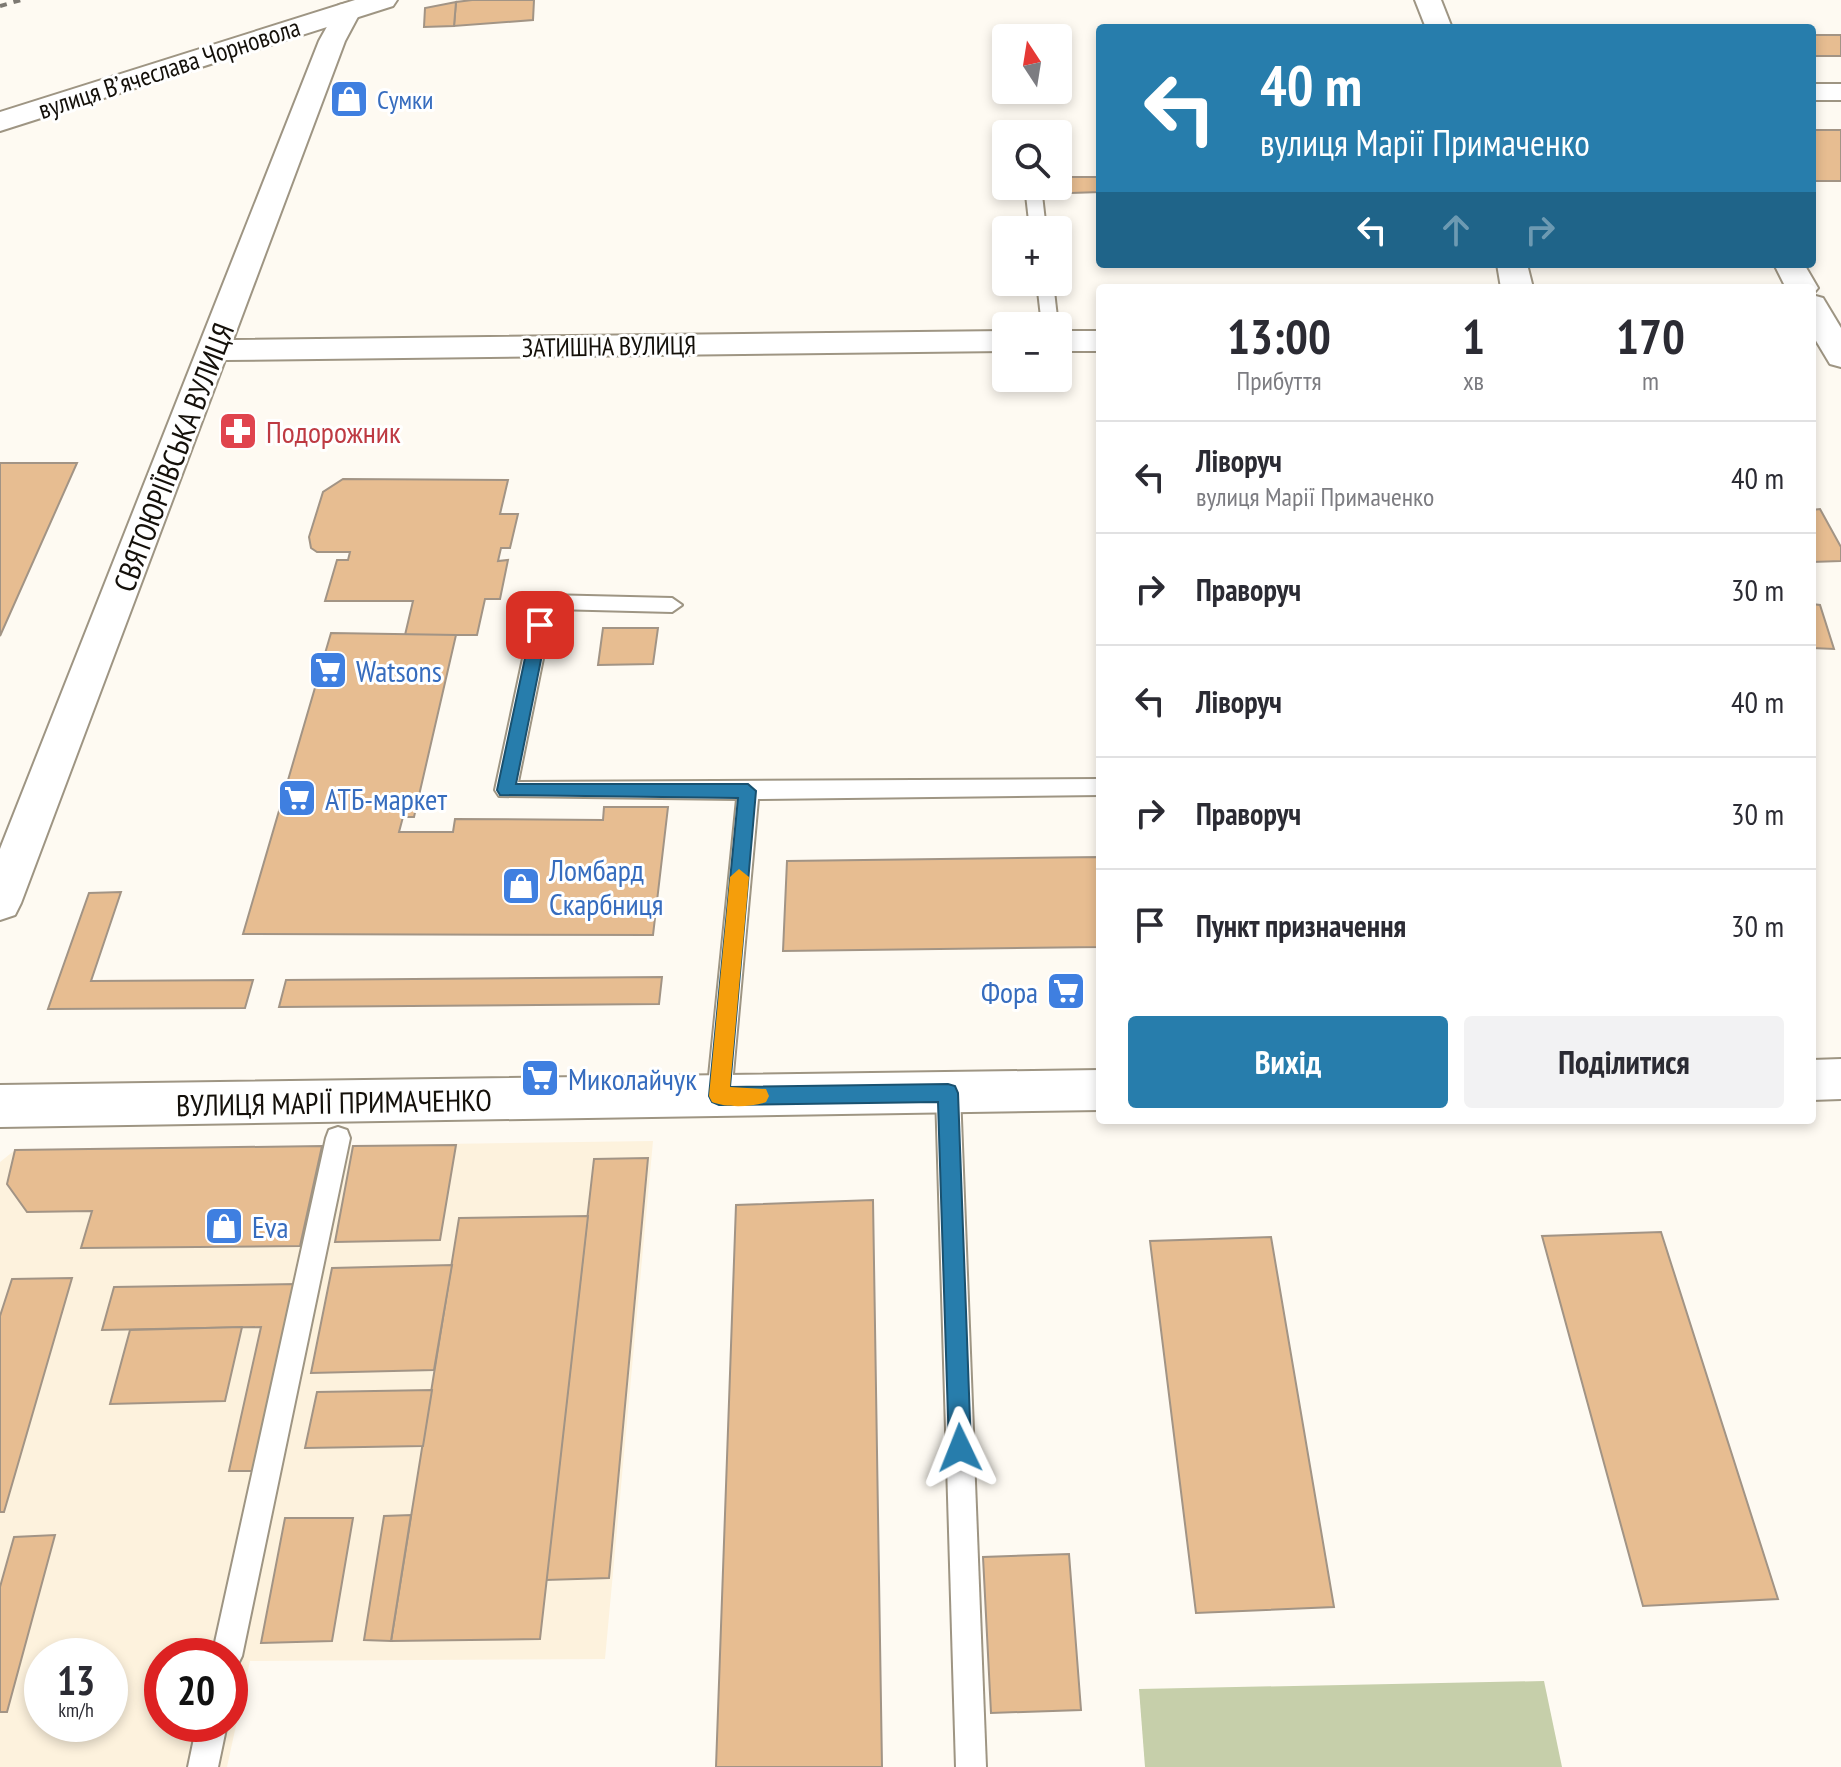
<!DOCTYPE html>
<html lang="uk">
<head>
<meta charset="utf-8">
<style>
	:root { --surface:#fff; --page:#f2f2f3; --text:#2b2b33; --muted:#7c7c81; --line:#e1e1e2; --accent:#277dac }
	body { margin:0; font-family:"PT Sans Narrow",sans-serif; background:var(--page); color:var(--text); height:100vh; display:flex; flex-direction:column; font-size:30px; white-space:nowrap }
	* { box-sizing:border-box; margin:0 }
	p { font-size:26px; color:var(--muted) }
	.icon { flex:none; width:44px; height:44px; fill:none; stroke:currentColor; stroke-width:2; stroke-linecap:round; stroke-linejoin:round }
	.map { position:relative; flex:1; overflow:hidden }
	.details { position:absolute; left:1096px; top:284px; width:720px; height:840px; display:flex; flex-direction:column; background:var(--surface); border-radius:8px; box-shadow:0 4px 12px #0003 }
	.details>* { flex:none }
	.banner { position:absolute; left:1096px; top:24px; width:720px; height:244px; border-radius:8px; box-shadow:0 4px 12px #0003; background:#277dac; color:#fff; overflow:hidden }
	.needle { width:52px; rotate:348deg }
	.controls { position:absolute; left:992px; top:24px; display:grid; gap:16px }
	.controls a { display:grid; place-items:center; width:80px; height:80px; border-radius:8px; background:var(--surface); box-shadow:0 4px 12px #0003; font-size:40px }
	.speed { position:absolute; left:24px; top:1638px; display:flex; gap:16px; font-size:40px; font-weight:700; text-align:center }
	.speed>* { display:grid; place-content:center; width:104px; height:104px; border-radius:50%; background:var(--surface); box-shadow:0 4px 12px #0003; line-height:1 }
	.speed small { font-size:20px; font-weight:400 }
	.speed .limit { border:12px solid #d22; background:#fff; color:#111 }
	.pin { position:absolute; display:grid; place-items:center; width:68px; height:68px; color:#fff; margin:-34px; border-radius:16px; box-shadow:0 4px 12px #0006 }
	.me { position:absolute; width:88px; margin:-44px; rotate:358deg; stroke-linejoin:round; filter:drop-shadow(0 0 6px #0008) }
	.turn { display:flex; align-items:center; gap:28px; height:168px; padding:0 32px; font-size:36px }
	.turn .icon { width:104px; height:104px; stroke-width:2.5 }
	.turn b { display:block; font-size:56px; line-height:68px }
	.lanes { display:flex; align-items:center; height:76px; padding:0 32px; background:#0003; justify-content:center; gap:40px; direction:ltr }
	.lanes .off { opacity:.35 }
	.eta { display:flex; justify-content:space-evenly; align-items:center; height:136px; text-align:center }
	.eta b { font-size:48px; font-weight:700; line-height:56px }
	.button { display:flex; gap:16px; margin-top:auto; padding:16px 32px }
	.button a { flex:1; height:92px; border-radius:8px; background:var(--accent); color:#fff; font-size:32px; font-weight:700; line-height:92px; text-align:center }
	.button a+a { background:var(--page); color:var(--text) }
	ul { padding:0; list-style:none }
	li { display:flex; align-items:center; gap:24px; height:112px; padding:0 32px; border-top:2px solid var(--line) }
	li div { flex:1 }
	li b { display:block; font-size:30px }
	li em { font-style:normal }
	.map>svg:first-child { display:block }
	.built { fill:#fdf2dd; fill-rule:evenodd }
	.green { fill:#c6cfaa }
	.building { fill:#e7bd91; stroke:#a29485; stroke-width:2 }
	.lines { fill:none; stroke-linecap:round; stroke-linejoin:round }
	.service-casing { stroke:#9e9583; stroke-width:4 }
	.minor-casing { stroke:#9e9583; stroke-width:4 }
	.tertiary-casing { stroke:#9e9583; stroke-width:4 }
	.service { fill:#fff; fill-rule:evenodd }
	.minor { fill:#fff; fill-rule:evenodd }
	.tertiary { fill:#fff; fill-rule:evenodd }
	.rail { stroke:#7d7972; stroke-width:4; stroke-dasharray:7 7; stroke-linecap:butt }
	.route { fill:#277dac; stroke:#195170; stroke-width:2 }
	.slow { fill:#f59e0b }
	.labels { text-anchor:middle; dominant-baseline:central; stroke-width:6; stroke-linejoin:round; paint-order:stroke }
	.far-street-label { font-size:26px; fill:#14100a; stroke:#fff }
	.far-shop-label { font-size:26px; fill:#366cbe; stroke:#fff; text-anchor:start }
	.health-label { font-size:30px; fill:#be3a42; stroke:#fff; text-anchor:start }
	.street-label { font-size:30px; fill:#14100a; stroke:#fff }
	.shop-label { font-size:30px; fill:#366cbe; stroke:#fff; text-anchor:start }
</style>
</head>
<body>
<div class="map">
<svg width="1841" height="1767" viewBox="0 0 1841 1767">
	<rect width="100%" height="100%" fill="#fefaf2"/>
	<path class="built" d="M653 1141 605 1659 250 1661 227 1767H0V1162L15 1150ZM42 1656H110V1724H42ZM162 1656H230V1724H162Z"/>
	<polygon class="green" points="1544,1681 1562,1767 1145,1767 1139,1689"/>
	<g class="building">
		<polygon points="472,0 534,0 533,20 454,26 456,2"/>
		<polygon points="456,2 454,26 424,27 425,8"/>
		<rect x="1812" y="35" width="29" height="21"/>
		<rect x="1812" y="130" width="29" height="51"/>
		<polygon points="1069,177 1100,177 1100,192 1071,193"/>
		<polygon points="0,463 77,463 0,636"/>
		<polygon points="343,479 508,480 500,514 518,514 510,548 501,548 498,561 508,560 500,599 485,599 477,635 405,635 413,601 325,601 337,560 348,560 350,552 317,552 311,548 309,537 323,492"/>
		<polygon points="1820,509 1841,547 1841,561 1812,562 1812,510"/>
		<polygon points="1812,604 1820,605 1834,649 1812,648"/>
		<polygon points="603,628 658,628 653,664 598,665"/>
		<polygon points="331,633 456,635 414,817 403,817 399,832 453,832 455,819 603,820 604,807 668,807 653,935 243,934"/>
		<polygon points="1100,857 1100,947 783,951 787,861"/>
		<polygon points="121,892 91,981 253,980 245,1008 48,1009 89,893"/>
		<polygon points="662,977 659,1004 279,1007 286,980"/>
		<polygon points="456,1145 440,1240 335,1242 353,1146"/>
		<polygon points="322,1146 300,1246 81,1248 92,1211 27,1212 7,1184 15,1150"/>
		<polygon points="648,1158 609,1578 546,1580 594,1159"/>
		<polygon points="873,1200 882,1767 716,1767 736,1205"/>
		<polygon points="588,1216 540,1639 391,1641 459,1218"/>
		<polygon points="1661,1232 1778,1599 1643,1606 1542,1236"/>
		<polygon points="1271,1237 1334,1607 1196,1613 1150,1241"/>
		<polygon points="452,1265 434,1370 311,1373 332,1268"/>
		<polygon points="72,1278 4,1512 0,1512 0,1316 12,1279"/>
		<polygon points="295,1284 255,1471 229,1471 261,1327 102,1330 114,1287"/>
		<polygon points="242,1327 225,1401 110,1404 130,1330"/>
		<polygon points="432,1390 423,1446 305,1448 317,1392"/>
		<polygon points="411,1515 391,1641 364,1640 384,1516"/>
		<polygon points="285,1518 353,1518 332,1641 261,1643"/>
		<polygon points="55,1535 7,1712 0,1712 0,1587 14,1537"/>
		<polygon points="1069,1554 1081,1710 991,1713 983,1557"/>
	</g>
	<g class="lines">
		<defs>
			<g id="service">
				<polygon points="1025,186 1041,186 1046,230 1030,230"/>
				<polygon points="1037,282 1053,282 1058,326 1058,327 1042,326"/>
				<polygon points="545,595 672,598 682,605 672,612 553,609 518,782 1100,779 1100,795 758,799 731,1096 727,1104 719,1107 711,1104 707,1096 737,799 499,796 495,790 535,602"/>
				<polygon points="948,1082 956,1085 960,1093 986,1767 956,1767 936,1093 940,1085"/>
				<polygon points="338,1127 347,1130 350,1138 242,1656 237,1666 230,1669 230,1656 212,1656 326,1138 329,1130"/>
				<polygon points="197,1724 227,1724 218,1767 188,1767"/>
			</g>
			<g id="minor">
				<polygon points="1415,0 1441,0 1452,28 1426,28"/>
				<polygon points="348,3 357,5 361,11 345,41 233,340 1006,331 1006,351 225,360 21,903 15,915 0,920 0,849 319,41 339,5"/>
				<rect x="1812" y="84" width="29" height="16"/>
				<polygon points="1497,264 1527,264 1533,288 1501,288"/>
				<polygon points="1774,264 1804,264 1818,288 1812,295 1812,288 1786,288"/>
				<polygon points="1812,295 1823,298 1841,328 1841,367 1830,364 1812,334"/>
				<rect x="1058" y="331" width="42" height="20"/>
				<polygon points="1841,1059 1841,1099 1812,1100 1812,1060"/>
				<polygon points="1100,1070 1100,1110 0,1127 0,1085"/>
			</g>
			<polygon id="tertiary" points="355,0 397,0 393,6 0,131 0,112"/>
		</defs>
		<use href="#service" class="service-casing"/>
		<use href="#minor" class="minor-casing"/>
		<use href="#tertiary" class="tertiary-casing"/>
		<use href="#service" class="service"/>
		<use href="#minor" class="minor"/>
		<use href="#tertiary" class="tertiary"/>
		<polyline class="rail" points="0,6 21,0"/>
	</g>
	<polygon class="route" points="540,620 548,625 516,784 748,784 756,791 730,1087 948,1084 955,1086 958,1093 971,1448 968,1456 960,1459 952,1456 949,1448 938,1102 719,1105 712,1102 709,1096 738,798 500,795 497,790 532,625"/>
	<path class="slow" d="M739 869 749 877 730 1087 766 1089 769 1096 766 1102C752 1107 727 1108 712 1102L709 1096 730 877Z"/>
	<defs>
		<symbol id="shop-square" viewBox="-11 -11 22 22"><rect x="-9" y="-9" width="18" height="18" rx="4" fill="#3f7fe0" stroke="#fff"/><path d="M-5-2.5h2.3a2.7 3.5 0 0 1 5.4 0H5L5.5 6h-11ZM-1.5-2.5h3a1.5 2.3 0 0 0-3 0Z" fill="#fff"/></symbol>
		<symbol id="pharmacy-square" viewBox="-11 -11 22 22"><rect x="-9" y="-9" width="18" height="18" rx="4" fill="#e0444e" stroke="#fff"/><path d="M-2-6h4v4h4v4h-4v4h-4v-4h-4v-4h4Z" fill="#fff"/></symbol>
		<symbol id="supermarket-square" viewBox="-11 -11 22 22"><rect x="-9" y="-9" width="18" height="18" rx="4" fill="#3f7fe0" stroke="#fff"/><path d="M-6-5.5h2.5l.6 2H6L4.5 2H-2.5L-4.4-4H-6ZM-1.5 3.2a1.3 1.3 0 1 0 .1 0ZM3 3.2a1.3 1.3 0 1 0 .1 0Z" fill="#fff"/></symbol>
	</defs>
	<g fill-rule="evenodd">
		<use href="#shop-square" x="327" y="77" width="44" height="44"/>
		<use href="#pharmacy-square" x="216" y="409" width="44" height="44"/>
		<use href="#supermarket-square" x="306" y="648" width="44" height="44"/>
		<use href="#supermarket-square" x="275" y="776" width="44" height="44"/>
		<use href="#shop-square" x="499" y="864" width="44" height="44"/>
		<use href="#supermarket-square" x="1044" y="969" width="44" height="44"/>
		<use href="#supermarket-square" x="518" y="1056" width="44" height="44"/>
		<use href="#shop-square" x="202" y="1204" width="44" height="44"/>
	</g>
	<g class="labels">
		<g class="far-street-label">
			<text transform="translate(169 68) rotate(-18)">вулиця Вʼячеслава Чорновола</text>
			<text transform="translate(609 346) rotate(-1)">ЗАТИШНА ВУЛИЦЯ</text>
		</g>
		<g class="far-shop-label">
			<text x="377" y="99">Сумки</text>
		</g>
		<g class="health-label">
			<text x="266" y="431">Подорожник</text>
		</g>
		<g class="street-label">
			<text transform="translate(173 457) rotate(-69)">СВЯТОЮРІЇВСЬКА ВУЛИЦЯ</text>
			<text transform="translate(334 1102) rotate(-1)">ВУЛИЦЯ МАРІЇ ПРИМАЧЕНКО</text>
		</g>
		<g class="shop-label">
			<text x="356" y="670">Watsons</text>
			<text x="325" y="798">АТБ-маркет</text>
			<text x="549" y="869">Ломбард<tspan x="549" dy="34">Скарбниця</tspan></text>
			<text x="1038" y="991" text-anchor="end">Фора</text>
			<text x="568" y="1078">Миколайчук</text>
			<text x="252" y="1226">Eva</text>
		</g>
	</g>
</svg>
<div class="controls">
<a><svg class="needle" viewBox="-14 -14 28 28"><path d="M0-13l5 13h-10z" fill="#e53935"/><path d="M0 13l5-13h-10z" fill="#7c7c81"/></svg></a>
<a><svg class="icon" aria-label="search" viewBox="0 0 24 24"><circle cx="10" cy="10" r="6"/><path d="M15 15l6 6"/></svg></a>
<a>+</a>
<a>−</a>
</div>
<div class="speed"><div>13<small>km/h</small></div><div class="limit">20</div></div>
<div class="pin" style="left:540px;top:625px;background:#d93025"><svg class="icon" aria-label="arrive" viewBox="0 0 24 24"><path d="M6 21V4h12l-3 4 3 4H6"/></svg></div>
<svg class="me" style="left:960px;top:1448px" viewBox="-20 -20 40 40"><path d="M0-17L14 15 0 8-14 15z" fill="#277dac" stroke="#fff" stroke-width="4"/></svg>
<div class="banner">
<div class="turn"><svg class="icon" aria-label="left" viewBox="0 0 24 24"><path d="M17 20v-9H6M10 6l-5 5 5 5"/></svg><div><b>40 m</b>вулиця Марії Примаченко</div></div>
<div class="lanes"><svg class="icon" aria-label="left" viewBox="0 0 24 24"><path d="M17 20v-9H6M10 6l-5 5 5 5"/></svg><svg class="icon off" aria-label="ahead" viewBox="0 0 24 24"><path d="M12 20V5M6 11l6-6 6 6"/></svg><svg class="icon off" aria-label="right" viewBox="0 0 24 24"><path d="M7 20v-9h11M14 6l5 5-5 5"/></svg></div>
</div>
<section class="details">
<div class="eta">
<div><b>13:00</b><p>Прибуття</p></div>
<div><b>1</b><p>хв</p></div>
<div><b>170</b><p>m</p></div>
</div>
<ul>
<li><svg class="icon" aria-label="left" viewBox="0 0 24 24"><path d="M17 20v-9H6M10 6l-5 5 5 5"/></svg><div><b>Ліворуч</b><p>вулиця Марії Примаченко</p></div><em>40 m</em></li>
<li><svg class="icon" aria-label="right" viewBox="0 0 24 24"><path d="M7 20v-9h11M14 6l5 5-5 5"/></svg><div><b>Праворуч</b></div><em>30 m</em></li>
<li><svg class="icon" aria-label="left" viewBox="0 0 24 24"><path d="M17 20v-9H6M10 6l-5 5 5 5"/></svg><div><b>Ліворуч</b></div><em>40 m</em></li>
<li><svg class="icon" aria-label="right" viewBox="0 0 24 24"><path d="M7 20v-9h11M14 6l5 5-5 5"/></svg><div><b>Праворуч</b></div><em>30 m</em></li>
<li><svg class="icon" aria-label="arrive" viewBox="0 0 24 24"><path d="M6 21V4h12l-3 4 3 4H6"/></svg><div><b>Пункт призначення</b></div><em>30 m</em></li>
</ul>
<div class="button"><a>Вихід</a><a>Поділитися</a></div>
</section>
</div>
</body>
</html>
